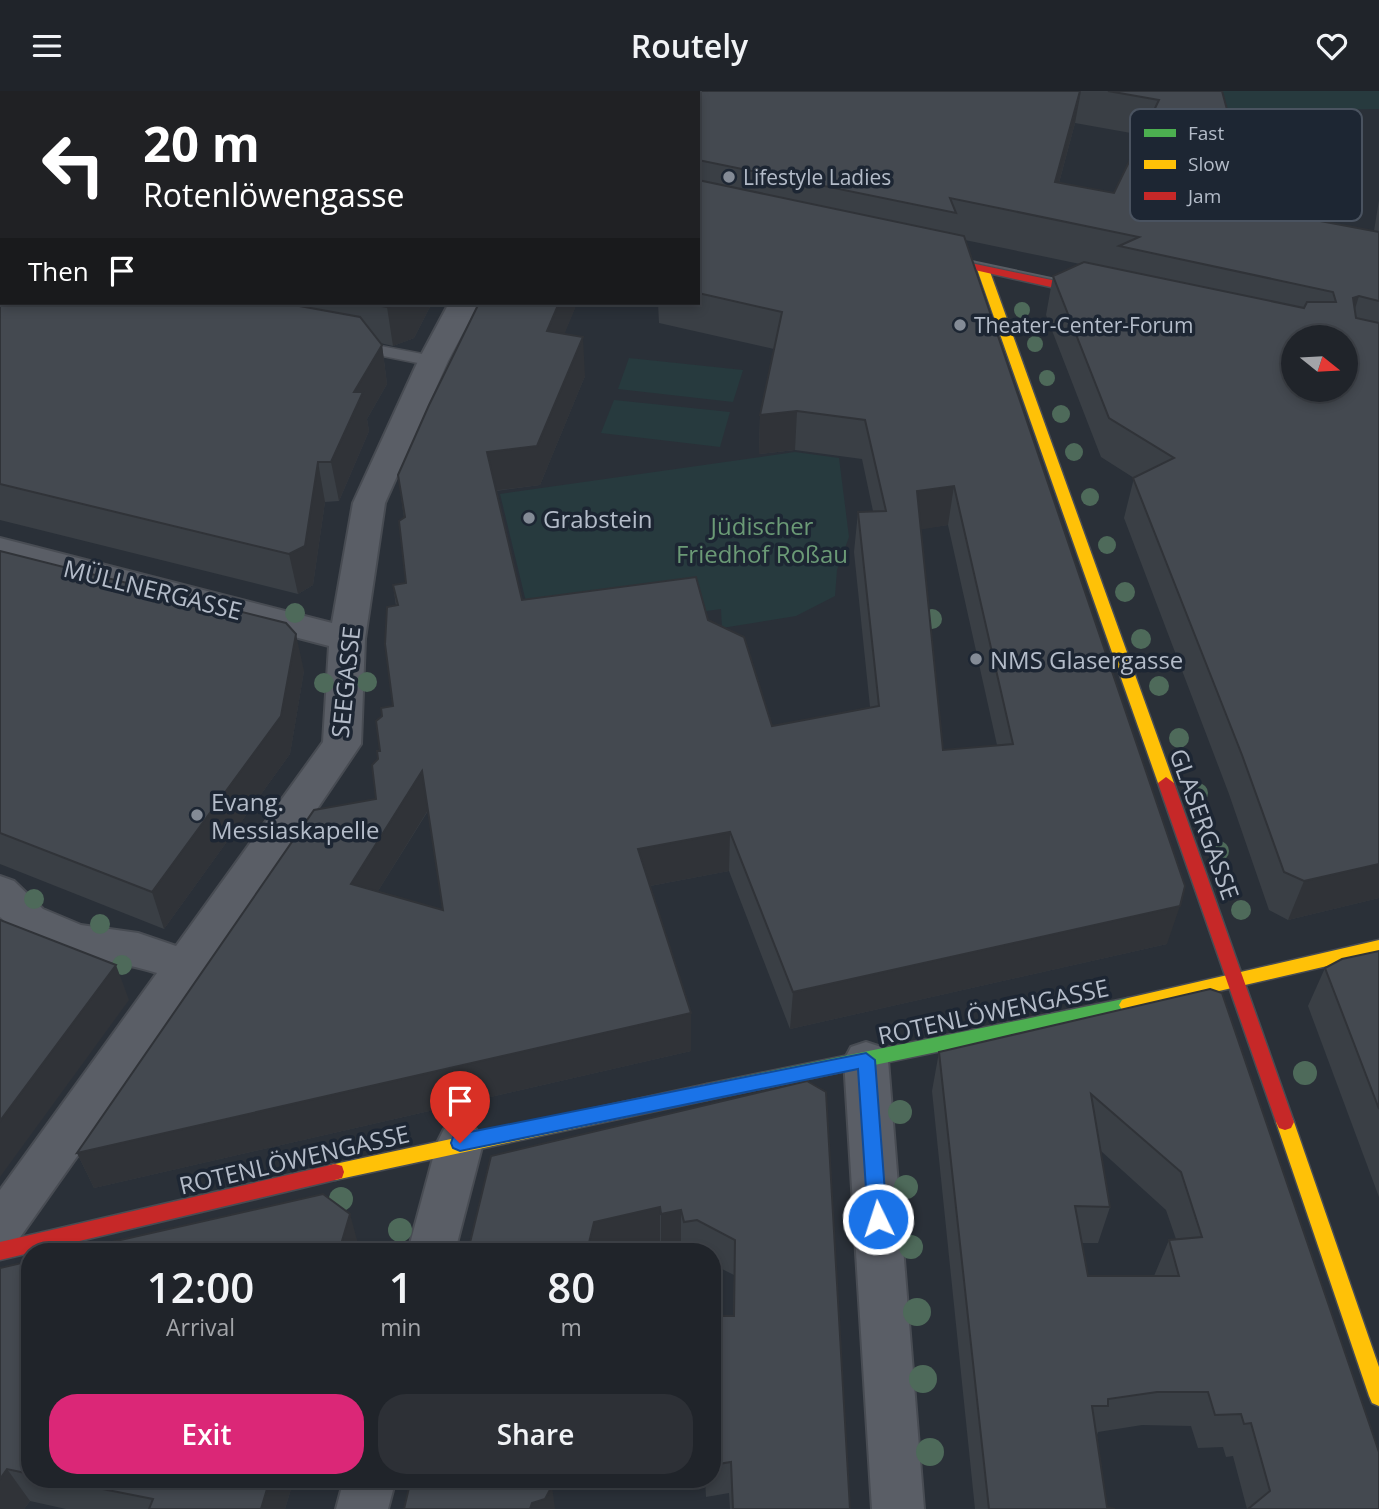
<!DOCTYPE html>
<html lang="en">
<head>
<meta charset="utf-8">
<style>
	:root { --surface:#20242a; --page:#2d3036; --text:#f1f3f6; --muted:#a2a4a8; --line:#3d4147; --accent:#db2777 }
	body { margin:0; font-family:"Open Sans",sans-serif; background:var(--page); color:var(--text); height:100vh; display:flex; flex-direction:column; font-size:26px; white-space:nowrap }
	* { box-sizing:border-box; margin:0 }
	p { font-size:23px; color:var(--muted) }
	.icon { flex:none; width:38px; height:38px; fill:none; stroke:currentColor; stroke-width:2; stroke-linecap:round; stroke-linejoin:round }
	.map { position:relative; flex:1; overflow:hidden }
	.details { position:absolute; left:21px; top:1152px; width:700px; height:245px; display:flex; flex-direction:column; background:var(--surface); border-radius:28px; box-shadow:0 4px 10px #0003,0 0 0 2px var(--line) }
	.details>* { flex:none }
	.banner { position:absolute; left:0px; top:0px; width:700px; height:214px; box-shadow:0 4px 10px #0003,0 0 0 2px var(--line); background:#202124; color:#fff; overflow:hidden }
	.needle { width:46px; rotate:108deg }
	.buttons { position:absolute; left:1281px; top:234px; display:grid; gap:14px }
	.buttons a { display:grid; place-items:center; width:77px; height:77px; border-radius:50%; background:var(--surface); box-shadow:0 4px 10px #0003,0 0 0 2px var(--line); font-size:35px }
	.pin { position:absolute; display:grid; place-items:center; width:60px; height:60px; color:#fff; margin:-72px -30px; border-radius:50% 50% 50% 0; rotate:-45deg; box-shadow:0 0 7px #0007 }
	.pin .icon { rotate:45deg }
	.me { position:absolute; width:77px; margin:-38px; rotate:356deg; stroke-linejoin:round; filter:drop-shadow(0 0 5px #0008) }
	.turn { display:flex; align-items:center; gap:24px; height:147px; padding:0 28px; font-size:32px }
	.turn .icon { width:91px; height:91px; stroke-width:2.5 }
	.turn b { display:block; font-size:49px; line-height:60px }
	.then { display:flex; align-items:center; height:66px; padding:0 28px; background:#0003; gap:14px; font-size:26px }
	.eta { display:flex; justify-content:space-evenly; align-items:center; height:119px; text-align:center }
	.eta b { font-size:42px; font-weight:600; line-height:49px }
	.primary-button { display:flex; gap:14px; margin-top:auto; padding:14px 28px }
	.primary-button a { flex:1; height:80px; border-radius:28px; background:var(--accent); color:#fff; font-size:28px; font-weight:600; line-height:80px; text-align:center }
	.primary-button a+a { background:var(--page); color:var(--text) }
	header { display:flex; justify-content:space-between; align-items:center; height:91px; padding:0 28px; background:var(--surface); font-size:32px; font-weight:600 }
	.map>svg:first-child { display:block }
	.green { fill:#273a3e }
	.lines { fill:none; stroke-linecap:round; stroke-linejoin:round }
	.lane-casing { stroke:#484c53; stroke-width:3 }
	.street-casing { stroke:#484c53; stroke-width:4 }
	.fast-casing { stroke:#484c53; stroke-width:3 }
	.slow-casing { stroke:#484c53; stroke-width:3 }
	.jam-casing { stroke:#484c53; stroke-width:3 }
	.lane { fill:#5a5e66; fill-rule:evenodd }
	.street { fill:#5a5e66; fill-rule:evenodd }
	.fast { fill:#4caf50; fill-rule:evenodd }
	.slow { fill:#ffc107; fill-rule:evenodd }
	.jam { fill:#c62828; fill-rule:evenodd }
	.tram { stroke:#595d64; stroke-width:2 }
	.tree { fill:#4e6a5a }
	.wall { fill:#3a3f45; fill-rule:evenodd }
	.shaded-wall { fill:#303338 }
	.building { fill:#444950; stroke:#303338; stroke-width:2; fill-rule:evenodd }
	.route { fill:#1a73e8; stroke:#114b97; stroke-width:2 }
	.poi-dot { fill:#848b96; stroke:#1d2633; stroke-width:2.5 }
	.labels { text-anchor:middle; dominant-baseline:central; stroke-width:7; stroke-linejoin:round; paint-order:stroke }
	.far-poi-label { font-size:21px; fill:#b4bcc9; stroke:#1d2633; text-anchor:start }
	.poi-label { font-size:24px; fill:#b4bcc9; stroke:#1d2633; text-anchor:start }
	.park-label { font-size:24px; fill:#6b9a76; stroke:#1d2633 }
	.street-label { font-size:24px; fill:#b4bcc9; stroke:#1d2633 }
	.key { fill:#1d2633; stroke:#4a5360; stroke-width:2 }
	.key-label { font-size:19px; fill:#b4bcc9 }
</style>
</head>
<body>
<header><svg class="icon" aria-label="menu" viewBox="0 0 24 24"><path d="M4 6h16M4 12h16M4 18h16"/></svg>Routely<svg class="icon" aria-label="heart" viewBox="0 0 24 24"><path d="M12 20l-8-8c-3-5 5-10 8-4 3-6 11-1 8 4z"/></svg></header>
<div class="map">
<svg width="1379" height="1418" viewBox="0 0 1379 1418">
	<rect width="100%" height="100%" fill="#2a3038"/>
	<g class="green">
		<polygon points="1058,0 1379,0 1379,18 1170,22"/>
		<polygon points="629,267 743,279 733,311 618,298"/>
		<polygon points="614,309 730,321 720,356 601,342"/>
		<polygon points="795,361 839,367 849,446 837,479 835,505 796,525 722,537 721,518 534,544 500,403"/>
	</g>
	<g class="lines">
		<defs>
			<polygon id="lane" points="354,250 433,265 441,270 433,275 348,258 346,255"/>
			<g id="street">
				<path d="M449 212H479L448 270 385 412 365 548 361 653 203 887 16 1152 0 1158V1099L157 882C102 864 45 870 0 826V785L14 790 43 818 81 834 138 842 176 855 323 651 329 555 0 469V447L332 532 353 412 418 270Z"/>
				<polygon points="866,951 881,956 888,969 924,1418 872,1418 844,969 851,956"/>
				<polygon points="460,1032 476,1038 483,1052 455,1160 408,1160 437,1052 444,1038"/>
				<polygon points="344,1388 396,1388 388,1418 336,1418"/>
			</g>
			<polygon id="fast" points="1128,907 1134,909 1137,914 1134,919 1128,921 707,1009 701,1006 698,1001 701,996 707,993"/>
			<g id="slow">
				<polygon points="983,175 989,178 1174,692 1172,696 1166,698 1158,692 977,178"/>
				<polygon points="1379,849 1379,863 1128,921 1122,919 1119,914 1122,909 1128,907"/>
				<polygon points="707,993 713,996 716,1001 713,1006 707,1009 335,1089 328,1087 326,1081 328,1075 335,1073"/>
				<polygon points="1285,1023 1291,1025 1294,1031 1379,1276 1379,1315 1372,1312 1369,1305 1276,1031 1279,1025"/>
			</g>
			<g id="jam">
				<polygon points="961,170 1104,200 1110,204 1104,208 957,175 957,171"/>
				<polygon points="1166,686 1174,692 1294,1031 1291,1037 1285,1039 1279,1037 1276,1031 1158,692"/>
				<polygon points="335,1073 342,1075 344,1081 342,1087 335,1089 0,1169 0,1151"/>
			</g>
		</defs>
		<use href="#lane" class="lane-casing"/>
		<use href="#street" class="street-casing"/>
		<use href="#fast" class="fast-casing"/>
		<use href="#slow" class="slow-casing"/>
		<use href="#jam" class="jam-casing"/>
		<use href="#lane" class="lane"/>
		<use href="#street" class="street"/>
		<use href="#fast" class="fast"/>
		<use href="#slow" class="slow"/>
		<use href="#jam" class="jam"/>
		<polyline class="tram" points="953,166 1070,191"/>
	</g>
	<g class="tree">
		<circle cx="1022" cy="219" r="8"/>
		<circle cx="1035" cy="253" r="8"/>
		<circle cx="1047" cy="287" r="8"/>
		<circle cx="1061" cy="323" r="9"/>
		<circle cx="1074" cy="361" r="9"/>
		<circle cx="1090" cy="406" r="9"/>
		<circle cx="1107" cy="454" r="9"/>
		<circle cx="1125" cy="501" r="10"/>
		<circle cx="295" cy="522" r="10"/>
		<circle cx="932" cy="528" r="10"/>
		<circle cx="1141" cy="548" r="10"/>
		<circle cx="367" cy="591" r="10"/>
		<circle cx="324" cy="592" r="10"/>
		<circle cx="1159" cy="595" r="10"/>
		<circle cx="1179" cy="647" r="10"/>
		<circle cx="1198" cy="702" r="10"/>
		<circle cx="1219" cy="760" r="10"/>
		<circle cx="34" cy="808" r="10"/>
		<circle cx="1241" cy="819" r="10"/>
		<circle cx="100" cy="833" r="10"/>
		<circle cx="122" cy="874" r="10"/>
		<circle cx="1305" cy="982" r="12"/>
		<circle cx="900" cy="1021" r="12"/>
		<circle cx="906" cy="1096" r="12"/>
		<circle cx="341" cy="1108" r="12"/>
		<circle cx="400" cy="1139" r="12"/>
		<circle cx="911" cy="1156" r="12"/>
		<circle cx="917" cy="1221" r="14"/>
		<circle cx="923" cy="1288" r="14"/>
		<circle cx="930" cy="1361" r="14"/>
	</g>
	<g class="wall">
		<path d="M0 0H1222L1232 37 1223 73 1200 69 1189 95 1288 124 1374 140 1379 109V807L1288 829 1269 819 1229 703 1124 427 1134 387 1101 366 1046 224 1053 185 1080 173 965 149 1167 853 790 938 729 780 650 795 691 960 94 1097 77 1062 376 708 378 668 393 615 396 515 393 494 406 492 404 427 398 384 479 212H577L564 243 585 285 540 394 496 400 522 509 708 529 772 635 870 616 854 461 858 421 873 420 862 368 795 359 759 363 760 324 774 258 659 232 658 212H698V2H2V212H432L414 247 393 255 380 252 382 254 387 293 367 328 369 340 339 410 325 411 313 494 298 503 0 429ZM1075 32 1142 44 1114 102 1059 92ZM948 434 997 654 943 659 920 438ZM428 720 443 819 378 800Z"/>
		<polygon points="1335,27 1327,55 1315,91 1271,83 1278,54"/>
		<polygon points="0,460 304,580 290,663 164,838 0,773"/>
		<polygon points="1379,860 1379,1106 1308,915 1325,877"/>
		<path d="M1210 898 1379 1418H1247L1233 1365 1226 1366 1223 1356 1198 1357 1191 1335 1142 1334 1098 1341 1097 1344 1107 1416 1115 1418H975L932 1000 939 961ZM1101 1060 1166 1119 1176 1148 1169 1149 1154 1185H1088L1082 1152H1098L1110 1116Z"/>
		<polygon points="807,990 850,1418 730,1418 729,1402 706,1406 705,1388 672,1388 712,1388 712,1225 733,1225 734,1184 712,1173 712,1160 683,1160 681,1154 661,1159 660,1151 468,1160"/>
		<polygon points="30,1170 30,1388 294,1388 285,1418 66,1418 30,1410 24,1418 0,1418"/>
	</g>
	<g class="shaded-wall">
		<polygon points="1081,0 1075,32 1049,129 1055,91"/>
		<polygon points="1335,27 1327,55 1315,91 1323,62"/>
		<polygon points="1209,32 1200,69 1173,131 1182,94"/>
		<polygon points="1359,205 1347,243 1353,207"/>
		<polygon points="400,212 432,212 414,247 393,255 387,216"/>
		<polygon points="559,212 577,212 550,279 547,240"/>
		<polygon points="583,246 585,285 540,394 491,400 487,361"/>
		<polygon points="382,254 387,293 367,328 369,340 339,410 331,371 354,301"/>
		<polygon points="797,320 795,359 759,363 760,324"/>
		<polygon points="318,371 325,411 313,494 298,503 289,463"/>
		<polygon points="954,395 948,434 912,440 917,400"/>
		<polygon points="296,543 304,580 290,663 164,838 152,801"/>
		<polygon points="422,680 428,719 359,831 351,793"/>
		<polygon points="730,741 729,780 639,797 638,758"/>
		<polygon points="1379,773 1379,807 1288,829 1304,790"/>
		<polygon points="1180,815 1167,853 790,938 793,901"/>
		<polygon points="116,874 129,909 0,1086 0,1030"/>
		<polygon points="691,922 691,960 94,1097 77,1062"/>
		<polygon points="660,1116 660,1151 623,1160 587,1160 594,1131"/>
		<polygon points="681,1119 681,1154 661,1159 661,1123"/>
		<polygon points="350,1123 360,1160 339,1160"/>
		<polygon points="7,1378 30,1410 24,1418 0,1418 0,1388"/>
		<polygon points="270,1388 294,1388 285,1418 261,1418"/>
		<polygon points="552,1395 555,1418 530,1418 532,1412"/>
	</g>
	<g class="building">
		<polygon points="0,0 522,0 521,2 2,2 2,171 0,171"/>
		<path d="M553 0H1080L1055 91 1114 102 1159 9 1108 0H1222L1232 37 1209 32 1182 94 1291 115 1288 124 1379 141V210L1359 205 1353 207 1356 227 1379 232V773L1304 790 1284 781 1242 664 1133 387 1174 367 1109 327 1053 185 1084 171 1304 217 1307 211H1336L1333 201 1119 155 1139 146 950 107 956 122 698 69V2H557ZM1293 247H1346V299H1293Z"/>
		<path d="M698 89 964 145 1185 795 1180 815 793 901 730 741 638 758 691 922 77 1062 314 719 376 708 372 674 378 668 377 660H380L376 630 382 625 381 617 393 615 385 553 387 516 398 514 393 494 406 492 399 430 405 426 398 384 429 314 479 212H559L547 240 583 246 537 355 487 361 522 509 696 486 708 529 744 546 772 635 879 615 858 421 886 420 865 329 797 320 760 324 782 221 698 202ZM954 395 1013 653 943 659 917 400ZM422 680 443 819 351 793Z"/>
		<polygon points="2,188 2,212 283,212 360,226 382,254 354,301 363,301 331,371 318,371 305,455 289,463 0,393 0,189"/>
		<polygon points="364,212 400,212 387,216"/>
		<polygon points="0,460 286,532 296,543 281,625 152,801 0,742"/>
		<polygon points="0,829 116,874 0,1030"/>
		<polygon points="1379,860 1379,1018 1325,877 1342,868"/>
		<path d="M1210 898 1222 902 1379 1361V1418H1248L1270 1400 1251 1332 1244 1333 1241 1323 1215 1324 1208 1301H1157L1108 1308V1315H1092L1107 1416 1115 1418H989L939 961ZM1091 1003 1181 1081 1202 1146 1169 1149 1179 1185H1088L1075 1115 1110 1116Z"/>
		<polygon points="807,990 826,1001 850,1418 733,1418 731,1371 712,1374 712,1225 734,1225 735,1149 697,1129 684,1131 681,1119 661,1123 660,1116 594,1131 587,1160 468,1160 491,1065"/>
		<polygon points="323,1103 350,1123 339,1160 72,1160"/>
		<polygon points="30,1170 30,1383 7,1378 0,1388 0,1177"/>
		<polygon points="52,1388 270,1388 261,1418 149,1418 153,1408"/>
		<polygon points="411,1388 550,1388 552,1395 545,1408 532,1412 530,1418 404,1418"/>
	</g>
	<polygon class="route" points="866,962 875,969 887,1128 884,1134 878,1136 871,1134 868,1128 858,978 460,1060 453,1057 451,1052 453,1046 460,1043"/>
	<g class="poi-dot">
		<circle cx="729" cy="86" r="7"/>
		<circle cx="960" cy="234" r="7"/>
		<circle cx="529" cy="427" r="7"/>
		<circle cx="976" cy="568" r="7"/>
		<circle cx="197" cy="724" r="7"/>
	</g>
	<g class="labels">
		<g class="far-poi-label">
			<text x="743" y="86">Lifestyle Ladies</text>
			<text x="974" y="234">Theater-Center-Forum</text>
		</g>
		<g class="poi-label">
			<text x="543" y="427">Grabstein</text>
			<text x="990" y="568">NMS Glasergasse</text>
			<text x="211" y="710">Evang.<tspan x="211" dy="28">Messiaskapelle</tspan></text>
		</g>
		<g class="park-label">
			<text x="762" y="434">Jüdischer<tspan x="762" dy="28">Friedhof Roßau</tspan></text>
		</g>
		<g class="street-label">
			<text transform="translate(153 498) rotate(14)">MÜLLNERGASSE</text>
			<text transform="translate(345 591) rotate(-84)">SEEGASSE</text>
			<text transform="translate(1205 733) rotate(70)">GLASERGASSE</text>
			<text transform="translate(993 920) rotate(-12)">ROTENLÖWENGASSE</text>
			<text transform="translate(294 1068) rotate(-13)">ROTENLÖWENGASSE</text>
		</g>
	</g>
	<rect x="1130" y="18" width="232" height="112" rx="10" class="key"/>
	<rect x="1144" y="38" width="32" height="8" fill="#4caf50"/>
	<rect x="1144" y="69" width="32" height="9" fill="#ffc107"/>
	<rect x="1144" y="101" width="32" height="8" fill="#c62828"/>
	<g class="key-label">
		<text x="1188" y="49">Fast</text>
		<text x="1188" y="80">Slow</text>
		<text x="1188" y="112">Jam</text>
	</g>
</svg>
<div class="buttons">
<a><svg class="needle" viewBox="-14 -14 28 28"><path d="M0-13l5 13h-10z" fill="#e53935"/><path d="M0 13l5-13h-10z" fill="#a2a4a8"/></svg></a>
</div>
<div class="pin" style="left:460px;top:1052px;background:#d93025"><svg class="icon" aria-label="arrive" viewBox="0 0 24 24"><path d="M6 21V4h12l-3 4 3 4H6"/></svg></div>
<svg class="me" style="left:878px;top:1128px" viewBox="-20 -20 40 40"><circle r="17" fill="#1a73e8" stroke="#fff" stroke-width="3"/><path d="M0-11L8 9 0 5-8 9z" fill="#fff"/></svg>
<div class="banner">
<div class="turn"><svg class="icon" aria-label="left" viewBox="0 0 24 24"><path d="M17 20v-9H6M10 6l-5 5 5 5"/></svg><div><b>20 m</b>Rotenlöwengasse</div></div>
<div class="then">Then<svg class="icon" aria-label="arrive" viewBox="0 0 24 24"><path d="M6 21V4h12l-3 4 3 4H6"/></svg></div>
</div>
<section class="details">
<div class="eta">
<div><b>12:00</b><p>Arrival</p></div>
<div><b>1</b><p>min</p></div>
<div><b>80</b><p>m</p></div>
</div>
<div class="primary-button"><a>Exit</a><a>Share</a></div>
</section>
</div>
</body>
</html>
